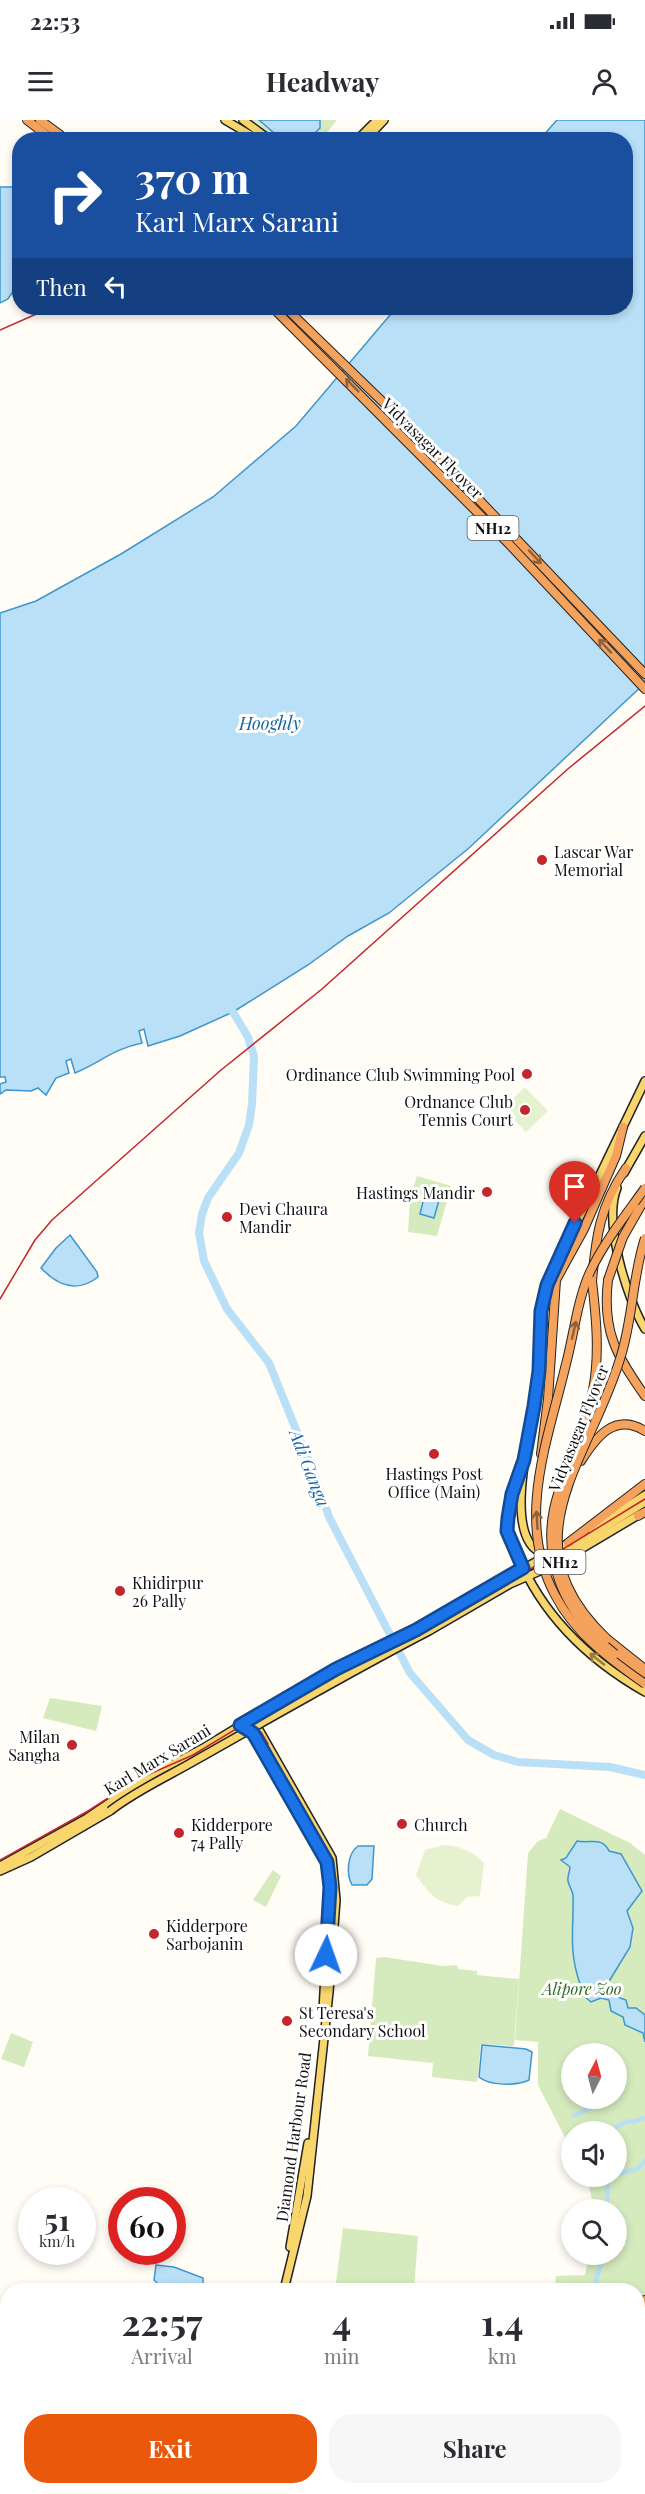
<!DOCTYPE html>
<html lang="en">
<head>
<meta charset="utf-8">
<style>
	:root { --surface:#fff; --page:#f7f7f7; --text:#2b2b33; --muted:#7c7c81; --accent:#ea580c }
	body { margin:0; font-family:"Playfair Display",serif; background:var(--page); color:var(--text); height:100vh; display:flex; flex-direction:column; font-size:22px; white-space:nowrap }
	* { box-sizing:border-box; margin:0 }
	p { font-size:20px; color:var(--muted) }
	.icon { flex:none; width:33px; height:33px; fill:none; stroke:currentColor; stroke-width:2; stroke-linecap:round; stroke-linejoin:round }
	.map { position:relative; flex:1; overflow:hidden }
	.drawer { position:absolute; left:0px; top:2163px; width:645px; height:212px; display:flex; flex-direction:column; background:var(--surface); border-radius:24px 24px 0 0; box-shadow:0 3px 9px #0003 }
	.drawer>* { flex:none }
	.banner { position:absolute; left:12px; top:12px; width:621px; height:183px; border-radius:24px; box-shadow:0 3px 9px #0003; background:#1a4fa0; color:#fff; overflow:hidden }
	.needle { width:39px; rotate:6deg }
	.buttons { position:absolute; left:561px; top:1923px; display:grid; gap:12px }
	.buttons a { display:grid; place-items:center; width:66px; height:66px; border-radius:50%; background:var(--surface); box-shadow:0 3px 9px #0003; font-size:30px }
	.speed { position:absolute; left:18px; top:2067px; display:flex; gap:12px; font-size:30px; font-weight:700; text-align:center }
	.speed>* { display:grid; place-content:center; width:78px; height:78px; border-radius:50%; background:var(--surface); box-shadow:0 3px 9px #0003; line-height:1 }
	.speed small { font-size:15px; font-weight:400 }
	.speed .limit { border:9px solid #d22; background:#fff; color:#111 }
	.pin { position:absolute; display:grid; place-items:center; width:51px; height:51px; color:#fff; margin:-62px -26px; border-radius:50% 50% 50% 0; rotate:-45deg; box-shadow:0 0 6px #0007 }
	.pin .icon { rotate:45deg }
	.me { position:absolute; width:66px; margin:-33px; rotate:3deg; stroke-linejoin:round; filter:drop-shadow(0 0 4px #0008) }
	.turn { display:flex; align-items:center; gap:21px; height:126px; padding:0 24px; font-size:27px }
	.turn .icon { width:78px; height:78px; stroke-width:2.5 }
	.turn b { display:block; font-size:42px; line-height:51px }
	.then { display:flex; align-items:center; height:57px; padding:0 24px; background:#0003; gap:12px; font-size:22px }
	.eta { display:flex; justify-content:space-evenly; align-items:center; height:102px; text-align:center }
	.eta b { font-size:36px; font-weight:700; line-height:42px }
	.button { display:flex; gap:12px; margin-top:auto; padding:12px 24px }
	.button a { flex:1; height:69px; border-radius:24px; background:var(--accent); color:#fff; font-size:24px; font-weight:700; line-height:69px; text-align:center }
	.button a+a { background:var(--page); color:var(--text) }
	.status { display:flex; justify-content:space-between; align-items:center; height:42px; padding:0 30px; background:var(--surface); direction:ltr }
	.status svg { height:16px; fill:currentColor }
	header { display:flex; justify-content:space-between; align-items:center; height:78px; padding:0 24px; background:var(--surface); font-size:27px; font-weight:700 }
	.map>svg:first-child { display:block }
	.green { fill:#d5ebbd; fill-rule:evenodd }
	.pitch { fill:#e6f2cf }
	.water { fill:#b9e0f7; stroke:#3f96cf; stroke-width:1.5 }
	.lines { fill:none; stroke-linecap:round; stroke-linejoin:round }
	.canal { stroke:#b9e0f7; stroke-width:4.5 }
	.river { stroke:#b9e0f7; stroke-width:8 }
	.major-casing { stroke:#222; stroke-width:10 }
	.highway-casing { stroke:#222; stroke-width:10 }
	.major { stroke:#f9d66b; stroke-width:7 }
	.highway { stroke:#f5a25d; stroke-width:8 }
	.tram { stroke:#c4262e; stroke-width:1.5 }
	.rail { stroke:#c4262e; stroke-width:1.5 }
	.major-bridge-casing { stroke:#222; stroke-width:10; stroke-linecap:butt }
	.highway-bridge-casing { stroke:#222; stroke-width:10; stroke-linecap:butt }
	.major-bridge { stroke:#f9d66b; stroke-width:7 }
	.highway-bridge { stroke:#f5a25d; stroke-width:8 }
	.oneway { stroke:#8e613b }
	.oneway2 { stroke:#917d42 }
	.route-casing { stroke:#114b97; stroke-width:15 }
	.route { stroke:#1a73e8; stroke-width:10 }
	.poi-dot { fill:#c4262e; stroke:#fff; stroke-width:2 }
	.labels { text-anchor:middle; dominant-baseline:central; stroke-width:6; stroke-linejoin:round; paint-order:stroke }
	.shield { fill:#fff; stroke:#585858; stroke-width:1.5 }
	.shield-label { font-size:15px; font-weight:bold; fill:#111 }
	.street-label { font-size:16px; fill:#111; stroke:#fff }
	.poi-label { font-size:16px; fill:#111; stroke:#fff; text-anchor:start }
	.park-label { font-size:16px; font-style:italic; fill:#2f6b1f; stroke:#fff }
	.water-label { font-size:18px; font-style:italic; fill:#1768a6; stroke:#fff }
</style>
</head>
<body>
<div class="status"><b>22:53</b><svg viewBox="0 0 49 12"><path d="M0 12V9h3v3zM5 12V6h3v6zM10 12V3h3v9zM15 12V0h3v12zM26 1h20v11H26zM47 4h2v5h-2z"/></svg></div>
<header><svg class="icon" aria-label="menu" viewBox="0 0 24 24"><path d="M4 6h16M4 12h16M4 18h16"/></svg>Headway<svg class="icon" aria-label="person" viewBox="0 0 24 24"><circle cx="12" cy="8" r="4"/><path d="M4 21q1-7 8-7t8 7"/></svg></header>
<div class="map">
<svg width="645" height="2374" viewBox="0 0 645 2374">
	<rect width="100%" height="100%" fill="#fffdf5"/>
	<g class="green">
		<polygon points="249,0 337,0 321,20 274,19"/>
		<polygon points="417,1056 451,1066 437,1116 408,1112 410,1079"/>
		<polygon points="50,1578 102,1586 96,1611 43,1598"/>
		<path d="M560 1689 630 1723 645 1735V2177L638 2181V2170H554L556 2156 585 2155 589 2135 616 2134V2090L594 2089 587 2057 616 2056V2012H572L571 2029 538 1965V1922L515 1920 528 1733 538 1721 546 1718ZM572 1934H616V1978H572Z"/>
		<polygon points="273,1750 281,1756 266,1787 253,1780"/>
		<polygon points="384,1837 443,1846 457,1845 458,1849 477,1851 477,1855 519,1859 514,1926 481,1924 477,1962 432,1957 433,1943 368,1936 376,1838"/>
		<polygon points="11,1913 33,1922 24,1947 1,1939"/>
		<polygon points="343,2108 418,2116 414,2170 335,2170"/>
		<polygon points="645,2190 645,2374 594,2374 595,2367 638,2367 638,2196"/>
	</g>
	<g class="pitch">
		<polygon points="525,967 548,991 526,1012 503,988"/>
		<path d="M444 1725C460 1726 473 1731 484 1743L480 1776 467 1777 458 1786C436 1783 429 1773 416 1755L425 1730Z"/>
	</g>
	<g class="water">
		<polygon points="259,0 320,0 320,8 309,19 281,19"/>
		<path d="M557 0H645V563L469 728 389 793 348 816 308 845 233 892 180 916 148 926 144 909 139 911 142 923C113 929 101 942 75 953L71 939 66 941 69 953 56 958 46 975 38 968 31 971 6 970 0 974V964L6 962 5 957H0V493L36 481 121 434 213 377 296 306 396 188H626V20L540 19Z"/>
		<polygon points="19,63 19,162 8,179 0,183 0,67 12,67"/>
		<polygon points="426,1070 441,1073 434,1098 420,1094"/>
		<path d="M70 1115 97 1152 98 1157C78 1173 58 1166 41 1148L56 1128Z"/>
		<path d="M577 1721C590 1724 602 1716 609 1731L621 1734 642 1771 627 1791 633 1808 630 1827 605 1868 606 1873 626 1880 628 1888H636L645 1895V1922L643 1913 625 1905 623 1897 611 1891 609 1880 601 1878 591 1882 578 1871 580 1864C568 1829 574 1810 573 1775 572 1770 569 1766 568 1761 567 1757 570 1751 570 1747L561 1740 566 1738Z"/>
		<path d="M358 1726H374L372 1759 367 1765H352C346 1754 347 1734 358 1726Z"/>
		<path d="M482 1925 526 1929 532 1932 529 1960C517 1966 489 1966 479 1957Z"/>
		<path d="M156 2145 174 2147 203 2158V2170C187 2171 166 2173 154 2160Z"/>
	</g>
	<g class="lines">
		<g class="canal">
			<polyline points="574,1996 592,1987 596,1978"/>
			<polyline points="632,2002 645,1998"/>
			<polyline points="614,2012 616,2007 629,2001"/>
			<polyline points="616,2048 621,2053 637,2049 645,2041"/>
			<polyline points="607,2090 608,2056"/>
			<polyline points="593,2170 604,2134"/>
		</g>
		<polyline class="river" points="233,892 248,917 254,936 252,984 249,1005 239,1033 208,1078 202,1094 199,1113 204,1141 227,1189 269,1243 316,1359 329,1397 410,1553 468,1620 494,1635 518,1642 610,1647 645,1655"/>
		<defs>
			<g id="major">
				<polyline points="225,0 259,20"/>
				<polyline points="243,0 270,20"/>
				<polyline points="357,20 377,0"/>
				<polyline points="365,20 384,0"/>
				<polyline points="624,1053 645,1016"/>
				<path d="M617 1068C603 1102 627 1179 645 1209"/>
				<path d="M521 1348C515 1366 504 1391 508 1411 509 1419 515 1428 518 1436 543 1496 589 1540 645 1572"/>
				<polyline points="591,1409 645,1375"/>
				<path d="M542 1433C499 1417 535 1296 538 1262 541 1229 540 1197 547 1165L645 961"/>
				<polyline points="556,1438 645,1382"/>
				<polyline points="424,1511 429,1511 510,1464 556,1444 640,1394"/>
				<polyline points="254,1601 332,1738 336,1780 329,1872 307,2076 284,2170"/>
				<polyline points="246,1607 253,1613 327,1742 330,1767 323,1890"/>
				<polyline points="0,1746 87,1698 145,1659 205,1627 309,1564 416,1510 572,1421"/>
				<polyline points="0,1751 31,1737 110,1691"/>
				<polyline points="290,2127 308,2023"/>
				<polyline points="225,2374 227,2367"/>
				<polyline points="231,2374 233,2367"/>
			</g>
			<g id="highway">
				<polyline points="27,0 53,20"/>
				<polyline points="40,0 67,20"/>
				<polyline points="273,188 509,424 645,569"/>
				<polyline points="286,188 422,320 645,554"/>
				<polyline points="639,1089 645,1079"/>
				<path d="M608 1160C602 1211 616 1235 645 1276"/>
				<path d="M592 1161C596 1116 600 1086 626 1048"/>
				<polyline points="541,1334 548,1279 556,1160 584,1109 616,1036 623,1007"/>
				<path d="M581 1341C596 1317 615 1292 645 1311"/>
				<polyline points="638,1396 645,1392"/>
				<polyline points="568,1423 645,1364"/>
				<polyline points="607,1519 645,1549"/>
				<polyline points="615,1534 643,1553"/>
				<polyline points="638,2185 645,2180"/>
				<polyline points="638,2195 645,2191"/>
				<polyline points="584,2374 585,2367"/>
				<polyline points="594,2374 595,2367"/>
			</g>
		</defs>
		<use href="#major" class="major-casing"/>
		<use href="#highway" class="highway-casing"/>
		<use href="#major" class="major"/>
		<use href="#highway" class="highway"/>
		<g class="tram">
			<polyline points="261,1612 268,1624"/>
			<polyline points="0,1740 88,1691 136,1660 193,1635 337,1548 532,1448 645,1379"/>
		</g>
		<g class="rail">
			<polyline points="0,210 50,188"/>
			<polyline points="0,1179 35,1120 52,1100 221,950 322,869 569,648 645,586"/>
		</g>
		<defs>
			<path id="major-bridge" d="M110 1691C137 1670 167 1657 196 1640 274 1596 350 1552 429 1511"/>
			<g id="highway-bridge">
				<path d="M645 1068C626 1095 604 1122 590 1152 577 1181 574 1214 566 1244 548 1320 515 1400 555 1475 575 1514 611 1540 645 1564"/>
				<polyline points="608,1160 623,1117 639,1089"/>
				<path d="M592 1161C596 1196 600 1234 593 1270 586 1306 569 1339 558 1374 538 1437 564 1494 615 1534"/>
				<path d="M607 1519C505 1422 588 1343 620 1239 633 1200 632 1158 645 1118"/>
			</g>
		</defs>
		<use href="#major-bridge" class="major-bridge-casing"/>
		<use href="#highway-bridge" class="highway-bridge-casing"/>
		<use href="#major-bridge" class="major-bridge"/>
		<use href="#highway-bridge" class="highway-bridge"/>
	</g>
	<defs><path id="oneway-shaft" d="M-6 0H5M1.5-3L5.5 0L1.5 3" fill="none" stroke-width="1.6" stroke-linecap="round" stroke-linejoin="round" transform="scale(1.5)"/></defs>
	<g class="oneway">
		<use href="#oneway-shaft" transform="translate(352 265) rotate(-135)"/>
		<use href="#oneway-shaft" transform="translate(535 437) rotate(47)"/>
		<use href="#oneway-shaft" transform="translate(605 526) rotate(-133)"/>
		<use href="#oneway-shaft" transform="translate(574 1210) rotate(-77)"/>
		<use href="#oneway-shaft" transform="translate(537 1400) rotate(-93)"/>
	</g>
	<use class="oneway2" href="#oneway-shaft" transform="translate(597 1539) rotate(-142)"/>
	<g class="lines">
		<defs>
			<polyline id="route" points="326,1835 330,1767 327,1742 253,1613 240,1605 336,1549 416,1510 523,1448 507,1411 508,1398 512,1374 524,1340 534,1286 539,1251 541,1191 547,1165 575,1103"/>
		</defs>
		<use href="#route" class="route-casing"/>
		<use href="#route" class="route"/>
	</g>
	<g class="poi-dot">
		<circle cx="542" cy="740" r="6"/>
		<circle cx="527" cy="954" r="6"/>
		<circle cx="525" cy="990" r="6"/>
		<circle cx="487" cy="1072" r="6"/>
		<circle cx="227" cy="1097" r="6"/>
		<circle cx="434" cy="1334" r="6"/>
		<circle cx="120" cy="1471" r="6"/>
		<circle cx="72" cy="1625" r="6"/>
		<circle cx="402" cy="1704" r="6"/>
		<circle cx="179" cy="1713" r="6"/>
		<circle cx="154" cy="1814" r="6"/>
		<circle cx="287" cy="1901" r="6"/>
	</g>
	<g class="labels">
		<g class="shield">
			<rect x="467.5" y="396" width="51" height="24" rx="4.5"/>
			<rect x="534.5" y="1430" width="51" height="24" rx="4.5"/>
		</g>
		<g class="shield-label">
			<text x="493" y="408">NH12</text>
			<text x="560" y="1442">NH12</text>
		</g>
		<g class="street-label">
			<text transform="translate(433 328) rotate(45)">Vidyasagar Flyover</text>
			<text transform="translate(578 1308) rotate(-68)">Vidyasagar Flyover</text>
			<text transform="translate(157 1639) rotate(-31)">Karl Marx Sarani</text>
			<text transform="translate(293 2017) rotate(-82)">Diamond Harbour Road</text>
		</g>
		<g class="poi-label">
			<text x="554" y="731">Lascar War<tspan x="554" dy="18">Memorial</tspan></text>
			<text x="515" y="954" text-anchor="end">Ordinance Club Swimming Pool</text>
			<text x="513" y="981" text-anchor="end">Ordnance Club<tspan x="513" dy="18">Tennis Court</tspan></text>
			<text x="475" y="1072" text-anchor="end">Hastings Mandir</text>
			<text x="239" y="1088">Devi Chaura<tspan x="239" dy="18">Mandir</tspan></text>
			<text x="434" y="1353" text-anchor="middle">Hastings Post<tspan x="434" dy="18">Office (Main)</tspan></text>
			<text x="132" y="1462">Khidirpur<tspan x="132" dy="18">26 Pally</tspan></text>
			<text x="60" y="1616" text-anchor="end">Milan<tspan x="60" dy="18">Sangha</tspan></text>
			<text x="191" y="1704">Kidderpore<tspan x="191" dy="18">74 Pally</tspan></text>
			<text x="414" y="1704">Church</text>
			<text x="166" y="1805">Kidderpore<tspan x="166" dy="18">Sarbojanin</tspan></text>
			<text x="299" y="1892">St Teresa's<tspan x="299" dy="18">Secondary School</tspan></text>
		</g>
		<g class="park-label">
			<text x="582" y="1868">Alipore Zoo</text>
		</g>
		<g class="water-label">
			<text x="270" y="603">Hooghly</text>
			<text transform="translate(310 1348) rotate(69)">Adi Ganga</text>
		</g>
	</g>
</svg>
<div class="buttons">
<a><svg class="needle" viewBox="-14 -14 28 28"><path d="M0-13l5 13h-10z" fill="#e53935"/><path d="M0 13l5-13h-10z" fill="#7c7c81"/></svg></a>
<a><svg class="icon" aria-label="sound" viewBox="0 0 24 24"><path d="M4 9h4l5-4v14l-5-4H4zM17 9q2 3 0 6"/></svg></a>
<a><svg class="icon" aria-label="search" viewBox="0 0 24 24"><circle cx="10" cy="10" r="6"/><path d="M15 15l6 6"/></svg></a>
</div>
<div class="speed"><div>51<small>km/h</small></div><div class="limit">60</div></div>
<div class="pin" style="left:575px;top:1103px;background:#d93025"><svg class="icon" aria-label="arrive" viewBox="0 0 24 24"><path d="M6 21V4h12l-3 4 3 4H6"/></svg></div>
<svg class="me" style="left:326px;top:1835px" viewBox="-20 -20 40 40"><circle r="19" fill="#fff"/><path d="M0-13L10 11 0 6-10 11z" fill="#1a73e8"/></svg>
<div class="banner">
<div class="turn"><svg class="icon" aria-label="right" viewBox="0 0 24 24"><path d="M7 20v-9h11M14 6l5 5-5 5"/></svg><div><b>370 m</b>Karl Marx Sarani</div></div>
<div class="then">Then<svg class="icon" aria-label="left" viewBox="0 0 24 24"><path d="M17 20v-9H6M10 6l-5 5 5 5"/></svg></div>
</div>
<section class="drawer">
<div class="eta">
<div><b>22:57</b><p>Arrival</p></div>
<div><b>4</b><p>min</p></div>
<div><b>1.4</b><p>km</p></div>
</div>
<div class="button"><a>Exit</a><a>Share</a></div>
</section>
</div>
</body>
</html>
